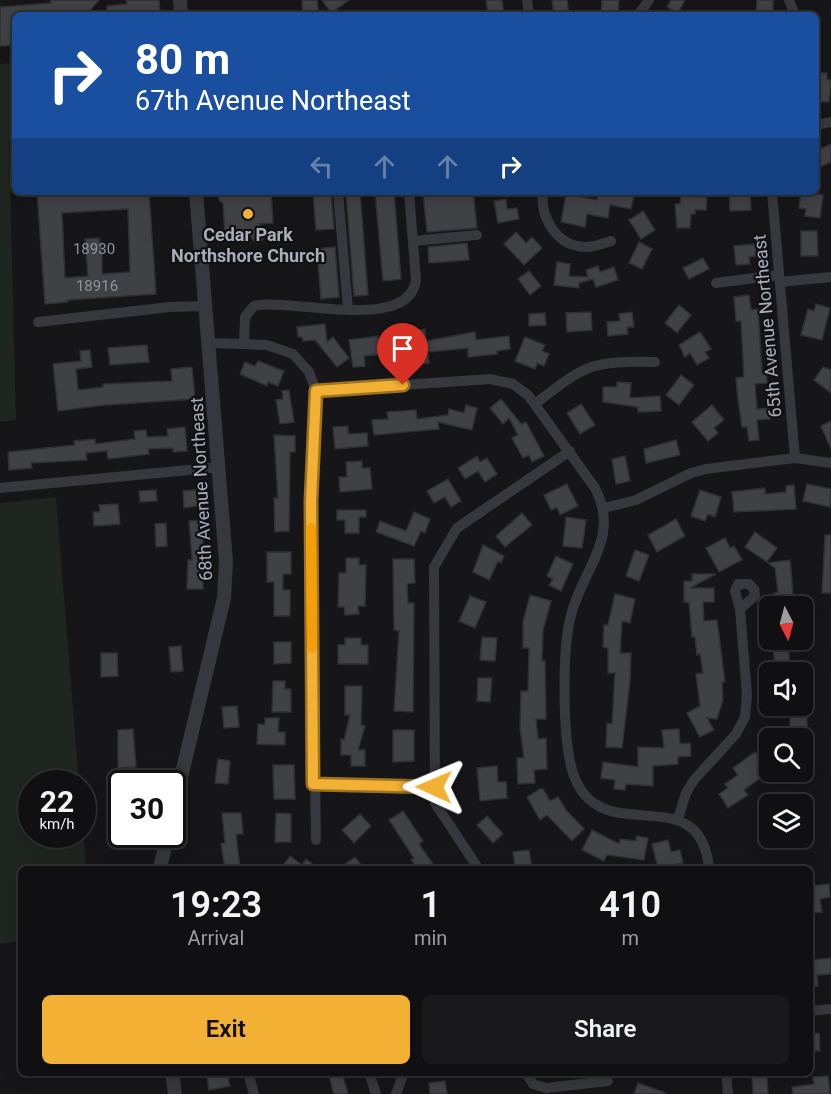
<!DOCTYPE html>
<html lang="en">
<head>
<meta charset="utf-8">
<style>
	:root { --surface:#101012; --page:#19191b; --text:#f1f3f6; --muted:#9c9d9f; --line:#303032; --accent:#f2b134 }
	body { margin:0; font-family:Roboto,sans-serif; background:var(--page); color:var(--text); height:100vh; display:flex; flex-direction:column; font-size:22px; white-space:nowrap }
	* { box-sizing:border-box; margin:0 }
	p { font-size:20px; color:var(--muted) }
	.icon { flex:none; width:33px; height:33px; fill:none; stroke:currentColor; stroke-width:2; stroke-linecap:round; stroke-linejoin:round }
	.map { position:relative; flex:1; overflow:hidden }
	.drawer { position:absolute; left:18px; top:866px; width:795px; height:210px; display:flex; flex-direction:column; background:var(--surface); border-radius:9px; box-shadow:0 3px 15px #0003,0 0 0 2px var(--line) }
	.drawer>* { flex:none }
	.banner { position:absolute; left:12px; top:12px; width:807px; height:183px; border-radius:9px; box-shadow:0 3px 15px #0003,0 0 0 2px var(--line); background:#1a4fa0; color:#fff; overflow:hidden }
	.needle { width:39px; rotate:174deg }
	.fabs { position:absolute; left:759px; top:596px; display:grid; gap:12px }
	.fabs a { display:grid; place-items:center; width:54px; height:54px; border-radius:9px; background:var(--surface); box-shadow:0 3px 15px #0003,0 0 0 2px var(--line); font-size:30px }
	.speed { position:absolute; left:18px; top:770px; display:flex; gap:12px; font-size:30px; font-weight:700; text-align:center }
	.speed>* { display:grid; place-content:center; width:78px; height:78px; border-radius:50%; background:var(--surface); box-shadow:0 3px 15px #0003,0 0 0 2px var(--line); line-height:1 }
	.speed small { font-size:15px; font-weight:400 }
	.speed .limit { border:3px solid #111; border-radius:9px; background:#fff; color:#111 }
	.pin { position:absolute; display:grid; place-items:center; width:51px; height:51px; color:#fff; margin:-62px -26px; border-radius:50% 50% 50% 0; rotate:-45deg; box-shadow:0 0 6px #0007 }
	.pin .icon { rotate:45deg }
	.me { position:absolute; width:66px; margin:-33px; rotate:271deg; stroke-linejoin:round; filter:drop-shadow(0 0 4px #0008) }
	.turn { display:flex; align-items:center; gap:21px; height:126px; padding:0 24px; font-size:27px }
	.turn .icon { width:78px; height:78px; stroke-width:2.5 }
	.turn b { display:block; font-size:42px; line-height:51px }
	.lanes { display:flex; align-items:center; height:57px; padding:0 24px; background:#0003; justify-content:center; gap:30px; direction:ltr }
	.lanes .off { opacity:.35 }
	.eta { display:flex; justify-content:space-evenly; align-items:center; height:102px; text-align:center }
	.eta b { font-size:36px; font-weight:600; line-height:42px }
	.button { display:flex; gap:12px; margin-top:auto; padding:12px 24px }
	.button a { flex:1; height:69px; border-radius:9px; background:var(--accent); color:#111; font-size:24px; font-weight:600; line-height:69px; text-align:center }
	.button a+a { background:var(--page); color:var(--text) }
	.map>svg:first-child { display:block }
	.green { fill:#1e261f }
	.building { fill:#404145; stroke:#303034; stroke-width:1.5; fill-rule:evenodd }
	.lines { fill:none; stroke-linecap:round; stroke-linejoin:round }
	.minor { stroke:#37383d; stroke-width:10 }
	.tertiary { stroke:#37383d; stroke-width:14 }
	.route-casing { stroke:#9d7322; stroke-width:15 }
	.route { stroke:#f2b134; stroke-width:10 }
	.slow { stroke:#f59e0b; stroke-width:10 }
	.poi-dot { fill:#f2b134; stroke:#111113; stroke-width:2 }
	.labels { text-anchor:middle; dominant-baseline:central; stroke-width:4.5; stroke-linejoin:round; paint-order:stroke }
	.number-label { font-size:15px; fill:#8e929b }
	.poi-label { font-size:18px; font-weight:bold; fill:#a8adb8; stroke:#111113 }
	.street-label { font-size:18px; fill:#a8adb8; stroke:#111113 }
</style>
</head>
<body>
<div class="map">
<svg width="831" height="1094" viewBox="0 0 831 1094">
	<rect width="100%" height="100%" fill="#161618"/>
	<g class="green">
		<polygon points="15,62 15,113 9,143 16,420 0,422 0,64"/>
		<polygon points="56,497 79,783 32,783 32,834 82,834 83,830 86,868 21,868 21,941 0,944 0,503"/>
	</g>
	<g class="building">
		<polygon points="51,0 99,0 86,15 68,15 71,11 15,15 15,45 0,46 0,7 51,3"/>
		<polygon points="126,0 159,0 160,15 107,15 107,6 127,4"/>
		<polygon points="302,0 317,0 319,15 303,15"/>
		<polygon points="322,0 349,0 331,13"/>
		<polygon points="486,0 502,0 504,15 488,15"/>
		<polygon points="552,0 567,0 569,15 554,15"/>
		<polygon points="602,0 619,0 618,15 601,15"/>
		<polygon points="671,0 685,0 678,13 667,7"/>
		<polygon points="757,0 773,0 773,15 756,15"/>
		<polygon points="816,73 827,73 827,80 831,80 829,102 817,102"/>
		<polygon points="831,144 831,162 816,169 816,151"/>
		<path d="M37 192H149L156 294 68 300V302L45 304ZM128 209 130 272 102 274V243L100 244 99 238 85 239 88 276 65 278 62 213Z"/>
		<polygon points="218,192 271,192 273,223 259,224 266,234 262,241 254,241 250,236 240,237 239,234 225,235 223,204 219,200"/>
		<polygon points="313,192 331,192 334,229 316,230"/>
		<polygon points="346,192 360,192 368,295 354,296"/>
		<polygon points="375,192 394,192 401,279 383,281"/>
		<polygon points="423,192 473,192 477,228 427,232"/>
		<polygon points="599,192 634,196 631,209 610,205 608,218 587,214 585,227 561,222 566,194 597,200"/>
		<polygon points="729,192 750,194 751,210 730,211"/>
		<polygon points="801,192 823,195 820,218 805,216 806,209 799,208"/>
		<polygon points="681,196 707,197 706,210 695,210 695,214 691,214 690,228 677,228 675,204 680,204"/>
		<polygon points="506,199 507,209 517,208 519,219 498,223 494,201"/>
		<polygon points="643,211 655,230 641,239 629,220"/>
		<polygon points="801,231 817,231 818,256 801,256"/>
		<polygon points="516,232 526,243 532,237 542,248 524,265 504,244"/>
		<polygon points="639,242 652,249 642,269 629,263"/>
		<polygon points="467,243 469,260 429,263 428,247"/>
		<polygon points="755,244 756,256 749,257 750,264 736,265 734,246"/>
		<polygon points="335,247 339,297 321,299 317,249"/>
		<polygon points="703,258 709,269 689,279 683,268"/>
		<polygon points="557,262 570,264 569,276 588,277 586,270 598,266 600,272 614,267 618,280 596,287 593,279 579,283 579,288 554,285"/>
		<polygon points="529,271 541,286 530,295 518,279"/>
		<polygon points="749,295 751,310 758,309 762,373 766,373 767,383 755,384 757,409 769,408 770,419 757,420 759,440 749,441 747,427 742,427 738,399 736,378 744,377 741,321 736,321 734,297"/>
		<polygon points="816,304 830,308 822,340 801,335 808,309 814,311"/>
		<polygon points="679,305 691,315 677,333 665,323"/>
		<polygon points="591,312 592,330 567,332 566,313"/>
		<polygon points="632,312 634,327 627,327 628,334 608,336 607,322 620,321 619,314"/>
		<polygon points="545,313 546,325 529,326 529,314"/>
		<polygon points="325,324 327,342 333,337 349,358 337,367 315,340 303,341 302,337 298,337 297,327"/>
		<polygon points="425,329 426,341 475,332 476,340 509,336 510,349 497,351 497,354 468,357 468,348 428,352 429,363 417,364 416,362 404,361 383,363 382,354 364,356 365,366 353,367 349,340 378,336 379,345 414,342 413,331"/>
		<polygon points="700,332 711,349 705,352 709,358 697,365 690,353 685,357 679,345"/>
		<polygon points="525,337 545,345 542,351 549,354 544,366 537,363 535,369 515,361"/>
		<polygon points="147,345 149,362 110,365 108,348"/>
		<polygon points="90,350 92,367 76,369 78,390 103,387 103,384 172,381 171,369 192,367 195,399 105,405 58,411 53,364 81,361 80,351"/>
		<polygon points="258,361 284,371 278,386 268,382 267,386 240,374 245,362 255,366"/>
		<polygon points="823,367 831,370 831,393 814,380"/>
		<polygon points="681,375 694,385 679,405 666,395"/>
		<polygon points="617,382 631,383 630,398 660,396 661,411 638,412 638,407 603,402 603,387 617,387"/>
		<polygon points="289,390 294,422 280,424 276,400 283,399 282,391"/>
		<polygon points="501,399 521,424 526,422 544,456 532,462 529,455 523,458 512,438 518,435 509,418 503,424 490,408"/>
		<polygon points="581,404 595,425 580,434 567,413"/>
		<polygon points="466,405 477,408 472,430 438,422 439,429 374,435 372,420 388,419 387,412 416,410 417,419 448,415 449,409 464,413"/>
		<polygon points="712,405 724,420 714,428 718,433 708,441 692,422"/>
		<polygon points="831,421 831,449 821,426"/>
		<polygon points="348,426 348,434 367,433 368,446 335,449 333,427"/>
		<polygon points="185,427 187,451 173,452 173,448 148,449 149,454 108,459 107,451 86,453 87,460 31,463 32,468 9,470 8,452 75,445 74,441 95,439 95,444 135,439 134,431 146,430 147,437 168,436 167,429"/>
		<polygon points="274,435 295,436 295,452 290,452 289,531 275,532 274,498 278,498"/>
		<polygon points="676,440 680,455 646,463 644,449"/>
		<polygon points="477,456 480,462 487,458 497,474 485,482 478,471 465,479 458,468"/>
		<polygon points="625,456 630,481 616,484 612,459"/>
		<polygon points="362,461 362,468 370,468 372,489 340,492 339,477 347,477 346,462"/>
		<polygon points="448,479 461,501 451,507 445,497 434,503 427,491"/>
		<polygon points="567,484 578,506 560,515 557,507 551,510 544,495"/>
		<polygon points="807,484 831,489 830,507 803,501"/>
		<polygon points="794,485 796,509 734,512 732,492 765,488 765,494 786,492 786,486"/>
		<polygon points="156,490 157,501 140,502 139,491"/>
		<polygon points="196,490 198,506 184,508 183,491"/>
		<polygon points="700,490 721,497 715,517 708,514 705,521 691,516"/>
		<polygon points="118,504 120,524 94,526 93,512 100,512 99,505"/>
		<polygon points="337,510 366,510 366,517 359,517 359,533 345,533 345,520 337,520"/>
		<polygon points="414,512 430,519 425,533 421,531 414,546 376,532 380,521 406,531"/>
		<polygon points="522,513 532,525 505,547 496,536"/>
		<polygon points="566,517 586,520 582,548 563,546"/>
		<polygon points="676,519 685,536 657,552 648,535"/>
		<polygon points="203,520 203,589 187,589 188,560 192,560 189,521"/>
		<polygon points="166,523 167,546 156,547 155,524"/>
		<polygon points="755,532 777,548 767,562 745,547"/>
		<polygon points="825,535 831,535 831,593 822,593"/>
		<polygon points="725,538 730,548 734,546 742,560 719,572 706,548"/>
		<polygon points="483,545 504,556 501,563 498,561 489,580 473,572"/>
		<polygon points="635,550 649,555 639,581 626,576"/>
		<polygon points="267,552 291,552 291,574 283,574 283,590 290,590 290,616 274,616 274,582 267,582"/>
		<polygon points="556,556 573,564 561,591 549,585 553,579 547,576"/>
		<polygon points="346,558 359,558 359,565 366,565 365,606 358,606 359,614 345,615 344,607 338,607 339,573 346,573"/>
		<polygon points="393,559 414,559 415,583 407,584 408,603 414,603 413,712 394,711 399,631 394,630"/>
		<polygon points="790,560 794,606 774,606 774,593 778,592 775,568 768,563"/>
		<polygon points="692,574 716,574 690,588 714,588 714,602 703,602 704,621 717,620 725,682 722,682 723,700 717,719 707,718 714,730 700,737 687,713 700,706 696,674 703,673 700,654 697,655 695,637 692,637 689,602 684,602 684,581 692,581"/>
		<polygon points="615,594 635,599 630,623 622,621 620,653 631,653 630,681 622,748 606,747 607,723 612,724 615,673 608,673 608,648 603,647 604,625 608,625"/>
		<polygon points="530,595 551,601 543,630 542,661 545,661 546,719 536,719 538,739 546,738 547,769 534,770 535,783 518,784 517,758 524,758 520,728 521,691 528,691 529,648 523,648 523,622"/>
		<polygon points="470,596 486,602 475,628 459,621"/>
		<polygon points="482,637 497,638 495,661 480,660"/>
		<polygon points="345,638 361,638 361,645 368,645 368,664 338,664 338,645 345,645"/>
		<polygon points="768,639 788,639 790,672 772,672 771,665 775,665 773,649 769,649"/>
		<polygon points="274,642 291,642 291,663 274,664"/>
		<polygon points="181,646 183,671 171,672 169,647"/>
		<polygon points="101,653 117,653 118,676 101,677"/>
		<polygon points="478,678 492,678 490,702 477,701"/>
		<polygon points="273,681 285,681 285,689 291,689 291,712 272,712"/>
		<polygon points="345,686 362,686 361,725 365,726 358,750 365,750 365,766 351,766 351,755 341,755 341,739 344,740 350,715 345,715"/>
		<polygon points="790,705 800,705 800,714 807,714 807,738 782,738 790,732"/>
		<polygon points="237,706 239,727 224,728 222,707"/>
		<polygon points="265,718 279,718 278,732 285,732 285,745 257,744 258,724 265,725"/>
		<polygon points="133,729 136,767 118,768 118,730"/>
		<polygon points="679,729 680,744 690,743 691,756 678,757 678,764 653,766 653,786 626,784 625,790 614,789 615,780 601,778 603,762 638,767 638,747 664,748 662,730"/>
		<polygon points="393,730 414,730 414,761 393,762"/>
		<polygon points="770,748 770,771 744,790 748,795 728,808 719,794 728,788 725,784 738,775 733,768 755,752 759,756"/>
		<polygon points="218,759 230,761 228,784 215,783"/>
		<polygon points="273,765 294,765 295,799 274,799"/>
		<polygon points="497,766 498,782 506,782 507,798 480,801 477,768"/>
		<polygon points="540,789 543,789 550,801 558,797 566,810 584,829 572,841 547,815 540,820 527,797"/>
		<polygon points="403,811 423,841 419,844 436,868 417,868 411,860 414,858 389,820"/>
		<polygon points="222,813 241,813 243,834 236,834 240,868 225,868 221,844 225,843"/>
		<polygon points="276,813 291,814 291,842 275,842"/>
		<polygon points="360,814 371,826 354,843 342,830"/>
		<polygon points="487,816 503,834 493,843 477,825"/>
		<polygon points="592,830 619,844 620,839 636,841 637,836 648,838 644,860 607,855 604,861 582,850"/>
		<polygon points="668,840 671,852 680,850 683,863 658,868 652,844"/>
		<polygon points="529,850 532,868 515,868 513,852"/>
		<polygon points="290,856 302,865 306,859 318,868 281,868"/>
		<polygon points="355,857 363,868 340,868"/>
		<polygon points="829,884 830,897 820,899 822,912 810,913 810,886"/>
		<polygon points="831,958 831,974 817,975 818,986 810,987 810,960"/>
		<polygon points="819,1033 820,1051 810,1051 810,1034"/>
		<polygon points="206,1072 227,1072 230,1086 209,1090"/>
		<polygon points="342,1073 348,1094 334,1094 329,1076"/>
		<polygon points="767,1076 768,1094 753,1094 752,1077"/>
		<polygon points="828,1076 830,1094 793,1094 792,1087 814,1084 813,1077"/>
		<polygon points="445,1081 447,1094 430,1094 429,1083"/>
		<polygon points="638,1083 666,1093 666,1094 634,1094"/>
	</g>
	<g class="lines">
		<g class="minor">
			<polyline points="527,0 529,15"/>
			<polyline points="789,0 795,15"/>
			<polyline points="639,14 649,0"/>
			<polyline points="816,125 831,122"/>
			<polyline points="338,192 348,309"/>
			<path d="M543 192C540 219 558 248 588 247 596 246 604 243 611 241"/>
			<polyline points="772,192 795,458"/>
			<polyline points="413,241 477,235"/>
			<polyline points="780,282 831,277"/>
			<polyline points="716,283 779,275"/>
			<polyline points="38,322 170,307 206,306"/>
			<polyline points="209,343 267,345 293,354 309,372 316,391 311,501 316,840"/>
			<path d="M244 343 245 317 254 306C289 297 409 334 416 280L409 192"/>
			<path d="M316 391 490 379 513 384 528 395 595 488C621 538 583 568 571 615 562 649 562 739 573 773 599 853 700 775 709 868"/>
			<path d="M536 403C587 364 590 361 655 362"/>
			<polyline points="0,488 220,467"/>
			<polyline points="604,508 636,500 691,473 706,469 795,458 831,463"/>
			<polyline points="313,784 434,787"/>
			<polyline points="678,819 686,793 694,780 736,734 745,717 747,695 740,609 735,591 738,584 749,584 754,589 755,596 740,609"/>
			<polyline points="478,868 435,803 434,567 457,528 570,451"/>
			<polyline points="810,1011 831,1009"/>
			<polyline points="248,1072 254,1094"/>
			<polyline points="369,1072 376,1094"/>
			<polyline points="525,1072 533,1084 546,1088 608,1081"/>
			<polyline points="726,1072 728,1094"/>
			<polyline points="396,1094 404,1072"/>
		</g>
		<g class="tertiary">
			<polyline points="180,0 181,15"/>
			<polyline points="172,815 224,598 226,562 196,192"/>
			<polyline points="160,868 168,834"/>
			<polyline points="172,1072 175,1094"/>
		</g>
	</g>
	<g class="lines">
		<defs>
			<polyline id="route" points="403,385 316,391 311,501 313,784 434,787"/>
		</defs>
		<use href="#route" class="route-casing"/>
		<use href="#route" class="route"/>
		<polyline class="slow" points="311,528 312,648"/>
	</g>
	<circle class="poi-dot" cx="248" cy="214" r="6"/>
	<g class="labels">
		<g class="number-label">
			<text x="94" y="249">18930</text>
			<text x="97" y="286">18916</text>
		</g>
		<g class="poi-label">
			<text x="248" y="234">Cedar Park<tspan x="248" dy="21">Northshore Church</tspan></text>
		</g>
		<g class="street-label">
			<text transform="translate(767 326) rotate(-95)">65th Avenue Northeast</text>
			<text transform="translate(201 489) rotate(-93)">68th Avenue Northeast</text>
		</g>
	</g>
</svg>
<div class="fabs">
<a><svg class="needle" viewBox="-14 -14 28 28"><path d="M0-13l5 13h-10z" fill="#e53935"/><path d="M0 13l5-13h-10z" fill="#9c9d9f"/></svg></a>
<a><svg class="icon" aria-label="sound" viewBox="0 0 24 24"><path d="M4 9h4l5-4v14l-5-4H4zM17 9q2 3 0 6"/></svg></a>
<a><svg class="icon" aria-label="search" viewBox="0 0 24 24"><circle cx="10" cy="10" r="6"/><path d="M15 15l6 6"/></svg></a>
<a><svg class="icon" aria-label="layers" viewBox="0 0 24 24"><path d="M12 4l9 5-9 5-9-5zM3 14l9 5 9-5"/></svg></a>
</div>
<div class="speed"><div>22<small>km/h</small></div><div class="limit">30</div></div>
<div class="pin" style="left:403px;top:385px;background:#d93025"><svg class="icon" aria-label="arrive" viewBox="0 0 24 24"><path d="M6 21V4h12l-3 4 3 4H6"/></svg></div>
<svg class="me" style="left:434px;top:787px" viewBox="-20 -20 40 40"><path d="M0-17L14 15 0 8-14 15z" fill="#f2b134" stroke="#fff" stroke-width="4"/></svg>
<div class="banner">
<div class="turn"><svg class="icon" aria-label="right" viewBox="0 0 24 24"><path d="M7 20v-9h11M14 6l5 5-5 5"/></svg><div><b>80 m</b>67th Avenue Northeast</div></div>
<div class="lanes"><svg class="icon off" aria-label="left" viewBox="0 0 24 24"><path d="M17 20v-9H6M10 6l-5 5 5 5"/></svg><svg class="icon off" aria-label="ahead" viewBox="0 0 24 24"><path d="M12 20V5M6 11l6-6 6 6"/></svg><svg class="icon off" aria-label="ahead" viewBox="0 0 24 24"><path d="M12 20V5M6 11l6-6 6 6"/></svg><svg class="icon" aria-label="right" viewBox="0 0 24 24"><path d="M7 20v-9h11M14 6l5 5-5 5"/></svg></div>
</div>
<section class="drawer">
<div class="eta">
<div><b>19:23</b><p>Arrival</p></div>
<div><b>1</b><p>min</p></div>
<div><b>410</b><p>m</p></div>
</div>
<div class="button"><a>Exit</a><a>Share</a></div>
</section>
</div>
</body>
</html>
